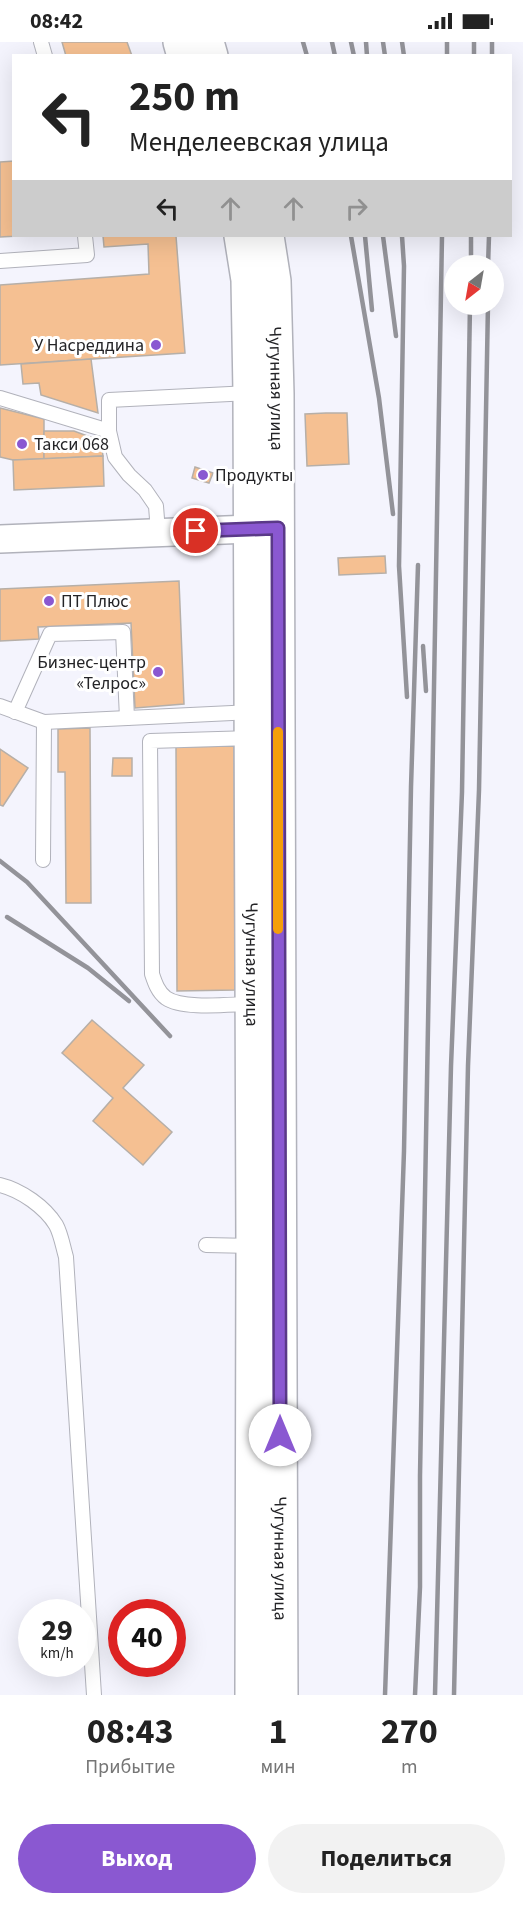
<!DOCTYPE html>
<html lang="ru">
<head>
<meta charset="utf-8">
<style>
	:root { --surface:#fff; --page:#f2f2f2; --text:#222; --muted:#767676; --accent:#8a58d1 }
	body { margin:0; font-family:"Source Sans 3",sans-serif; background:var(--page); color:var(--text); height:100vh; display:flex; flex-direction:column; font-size:22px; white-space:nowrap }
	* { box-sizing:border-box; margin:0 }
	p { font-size:20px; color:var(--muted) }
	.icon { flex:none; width:33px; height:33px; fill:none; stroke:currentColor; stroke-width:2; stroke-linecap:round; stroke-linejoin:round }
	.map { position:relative; height:1653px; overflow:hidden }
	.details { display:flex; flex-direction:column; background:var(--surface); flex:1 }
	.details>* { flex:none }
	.hud { position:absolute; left:12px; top:12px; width:500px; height:183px; border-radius:0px; box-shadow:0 6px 24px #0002; background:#fff; color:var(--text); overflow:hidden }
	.needle { width:39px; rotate:211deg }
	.fabs { position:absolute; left:444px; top:213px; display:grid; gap:12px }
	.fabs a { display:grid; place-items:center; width:60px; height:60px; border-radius:50%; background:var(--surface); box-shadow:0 6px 24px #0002; font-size:30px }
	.speed { position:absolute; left:18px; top:1557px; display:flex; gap:12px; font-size:30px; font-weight:700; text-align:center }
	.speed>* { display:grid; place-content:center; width:78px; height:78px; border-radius:50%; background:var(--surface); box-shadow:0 6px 24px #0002; line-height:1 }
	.speed small { font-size:15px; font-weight:400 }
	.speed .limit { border:9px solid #d22; background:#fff; color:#111 }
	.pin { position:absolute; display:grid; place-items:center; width:51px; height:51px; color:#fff; margin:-26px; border:3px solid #fff; border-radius:50%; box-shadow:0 2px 6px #0007 }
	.me { position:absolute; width:66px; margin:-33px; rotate:0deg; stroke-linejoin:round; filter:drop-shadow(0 0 4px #0008) }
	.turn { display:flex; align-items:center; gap:21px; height:126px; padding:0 18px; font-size:27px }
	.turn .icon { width:78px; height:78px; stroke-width:2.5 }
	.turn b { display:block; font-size:42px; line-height:51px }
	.lanes { display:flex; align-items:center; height:57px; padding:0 18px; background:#0003; justify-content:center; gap:30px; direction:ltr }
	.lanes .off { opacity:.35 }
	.eta { display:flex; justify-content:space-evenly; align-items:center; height:102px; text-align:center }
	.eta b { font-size:36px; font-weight:700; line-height:42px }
	.primary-button { display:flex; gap:12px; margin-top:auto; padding:12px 18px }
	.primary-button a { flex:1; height:69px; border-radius:36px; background:var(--accent); color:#fff; font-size:24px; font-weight:700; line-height:69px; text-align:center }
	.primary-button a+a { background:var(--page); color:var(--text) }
	.status { display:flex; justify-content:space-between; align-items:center; height:42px; padding:0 30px; background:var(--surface); direction:ltr }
	.status svg { height:16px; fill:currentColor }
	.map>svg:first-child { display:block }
	.building { fill:#f5c092; stroke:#b6afa8; stroke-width:1.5 }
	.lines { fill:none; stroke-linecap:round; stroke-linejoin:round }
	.service-casing { stroke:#b1b2bb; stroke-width:16 }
	.minor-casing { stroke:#b1b2bb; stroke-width:30 }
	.tertiary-casing { stroke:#b1b2bb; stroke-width:36 }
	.service { stroke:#fff; stroke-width:14 }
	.minor { stroke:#fff; stroke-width:27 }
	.tertiary { stroke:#fff; stroke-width:33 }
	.rail { stroke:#939399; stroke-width:4.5 }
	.route-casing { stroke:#5a3988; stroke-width:15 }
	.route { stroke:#8a58d1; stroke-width:10 }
	.slow { stroke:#f59e0b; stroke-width:10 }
	.poi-dot { fill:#8a58d1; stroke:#fff; stroke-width:2 }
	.labels { text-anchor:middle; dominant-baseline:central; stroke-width:6; stroke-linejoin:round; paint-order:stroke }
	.poi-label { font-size:18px; fill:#242427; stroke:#fff; text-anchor:start }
	.street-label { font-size:18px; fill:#242427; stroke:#fff }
</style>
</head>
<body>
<div class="status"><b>08:42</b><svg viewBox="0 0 49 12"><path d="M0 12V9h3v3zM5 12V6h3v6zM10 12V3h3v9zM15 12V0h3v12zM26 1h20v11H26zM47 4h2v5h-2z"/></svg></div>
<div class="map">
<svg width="523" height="1653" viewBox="0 0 523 1653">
	<rect width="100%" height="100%" fill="#f4f4fd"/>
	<g class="building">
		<polygon points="62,0 127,0 132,14 66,14"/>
		<polygon points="14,119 14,194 18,194 0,195 0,120"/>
		<polygon points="103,194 176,194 185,311 0,323 0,243 149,232 148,202 104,205"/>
		<polygon points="91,317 98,371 41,353 39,341 23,342 21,322"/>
		<polygon points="0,366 44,377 44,417 13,418 0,415"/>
		<polygon points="326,371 347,371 349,422 307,424 305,372"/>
		<polygon points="44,389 74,389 101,399 103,414 44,417"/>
		<polygon points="103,414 104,444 14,448 13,418"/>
		<polygon points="195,425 213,431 209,441 192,436"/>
		<polygon points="385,514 386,531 339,533 338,516"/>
		<polygon points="179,539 184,662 135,666 131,581 38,585 39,597 0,599 0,547"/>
		<polygon points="90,686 91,861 66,861 65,730 58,730 58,687"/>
		<polygon points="234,704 235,948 177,949 176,705"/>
		<polygon points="0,707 28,726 3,764 0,763"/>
		<polygon points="113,716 132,716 132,734 112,734"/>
		<polygon points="92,978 144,1023 123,1046 172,1090 143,1123 93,1079 113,1056 62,1011"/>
	</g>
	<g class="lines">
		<defs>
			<g id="service">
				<polyline points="41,0 45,14"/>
				<polyline points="0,219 87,213 85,194"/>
				<polyline points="0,356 109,389 115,415 129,433 145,448 156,464 158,490"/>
				<polyline points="109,389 109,358 250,351"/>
				<polyline points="0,664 44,680 253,670"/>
				<polyline points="15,670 50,592 123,590 127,676"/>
				<path d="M252 696 150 699 152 932C155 941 158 950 166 956 183 968 232 962 253 962"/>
				<polyline points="43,818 44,680"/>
				<path d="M0 1143C21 1148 45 1165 56 1183 61 1192 63 1205 66 1215L94 1653"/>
				<polyline points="206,1203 253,1204"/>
			</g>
			<polyline id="minor" points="0,497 272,486"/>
			<g id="tertiary">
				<polyline points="180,0 184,14"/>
				<polyline points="207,0 211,14"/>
				<path id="s1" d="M241 194 248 238 250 351 253 1204 252 1653"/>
				<path id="s2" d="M267 194 274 239 277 352 281 1653"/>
			</g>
		</defs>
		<use href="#service" class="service-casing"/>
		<use href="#minor" class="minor-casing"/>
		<use href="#tertiary" class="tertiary-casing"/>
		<use href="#service" class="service"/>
		<use href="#minor" class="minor"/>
		<use href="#tertiary" class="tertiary"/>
		<g class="rail">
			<polyline points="303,0 307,14"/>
			<polyline points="332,0 335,14"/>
			<polyline points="351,0 354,14"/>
			<polyline points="366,0 367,14"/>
			<polyline points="383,0 385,14"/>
			<polyline points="402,0 404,14"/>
			<polyline points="447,14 447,0"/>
			<polyline points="474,14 474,0"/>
			<polyline points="492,14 492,0"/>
			<polyline points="351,194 379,356 393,472"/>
			<polyline points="365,194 372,268"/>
			<polyline points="383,194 396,294"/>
			<polyline points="402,194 404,224 399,524 407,655"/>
			<polyline points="471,224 471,194"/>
			<polyline points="488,224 489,194"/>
			<polyline points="423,604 426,649"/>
			<polyline points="0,819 27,840 170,994"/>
			<polyline points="7,875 88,926 129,959"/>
			<polyline points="385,1653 404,1109 411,745 418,523"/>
			<polyline points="415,1653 420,1545 420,1434 442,194"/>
			<polyline points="435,1653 451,1024 462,750 470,262"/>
			<polyline points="454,1653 468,1024 479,748 488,262"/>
		</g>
	</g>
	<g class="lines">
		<defs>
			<polyline id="route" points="196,489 278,486 280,1393"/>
		</defs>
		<use href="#route" class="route-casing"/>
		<use href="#route" class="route"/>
		<polyline class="slow" points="278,690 278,887"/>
	</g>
	<g class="poi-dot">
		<circle cx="156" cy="303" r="6"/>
		<circle cx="22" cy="402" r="6"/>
		<circle cx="203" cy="433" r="6"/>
		<circle cx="49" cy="559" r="6"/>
		<circle cx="158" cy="630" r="6"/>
	</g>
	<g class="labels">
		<g class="poi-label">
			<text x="144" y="303" text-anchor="end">У Насреддина</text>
			<text x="34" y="402">Такси 068</text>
			<text x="215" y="433">Продукты</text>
			<text x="61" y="559">ПТ Плюс</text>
			<text x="146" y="620" text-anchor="end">Бизнес-центр<tspan x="146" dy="21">«Телрос»</tspan></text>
		</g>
		<g class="street-label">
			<text stroke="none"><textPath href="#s2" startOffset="153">Чугунная улица</textPath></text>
			<text stroke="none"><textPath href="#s1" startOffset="729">Чугунная улица</textPath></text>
			<text stroke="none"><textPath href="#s2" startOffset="1323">Чугунная улица</textPath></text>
		</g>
	</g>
</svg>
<div class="fabs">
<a><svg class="needle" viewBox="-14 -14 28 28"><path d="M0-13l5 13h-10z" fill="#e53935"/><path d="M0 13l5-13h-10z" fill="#767676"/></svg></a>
</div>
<div class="speed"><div>29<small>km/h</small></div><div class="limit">40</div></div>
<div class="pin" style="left:196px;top:489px;background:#d93025"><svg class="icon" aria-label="arrive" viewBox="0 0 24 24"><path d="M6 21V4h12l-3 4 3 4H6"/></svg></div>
<svg class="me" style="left:280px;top:1393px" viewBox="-20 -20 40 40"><circle r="19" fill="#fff"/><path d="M0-13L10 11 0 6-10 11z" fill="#8a58d1"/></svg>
<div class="hud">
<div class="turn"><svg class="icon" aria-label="left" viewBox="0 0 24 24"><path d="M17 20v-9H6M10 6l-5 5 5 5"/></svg><div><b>250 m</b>Менделеевская улица</div></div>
<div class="lanes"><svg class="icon" aria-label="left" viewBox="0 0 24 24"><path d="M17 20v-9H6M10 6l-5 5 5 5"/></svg><svg class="icon off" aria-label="ahead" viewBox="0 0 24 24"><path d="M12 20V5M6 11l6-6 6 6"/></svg><svg class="icon off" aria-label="ahead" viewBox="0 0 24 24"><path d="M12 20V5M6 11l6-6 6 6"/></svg><svg class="icon off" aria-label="right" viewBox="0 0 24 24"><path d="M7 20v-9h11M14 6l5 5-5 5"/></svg></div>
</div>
</div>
<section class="details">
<div class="eta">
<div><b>08:43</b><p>Прибытие</p></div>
<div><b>1</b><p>мин</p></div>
<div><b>270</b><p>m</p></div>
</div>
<div class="primary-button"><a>Выход</a><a>Поделиться</a></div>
</section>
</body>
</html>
